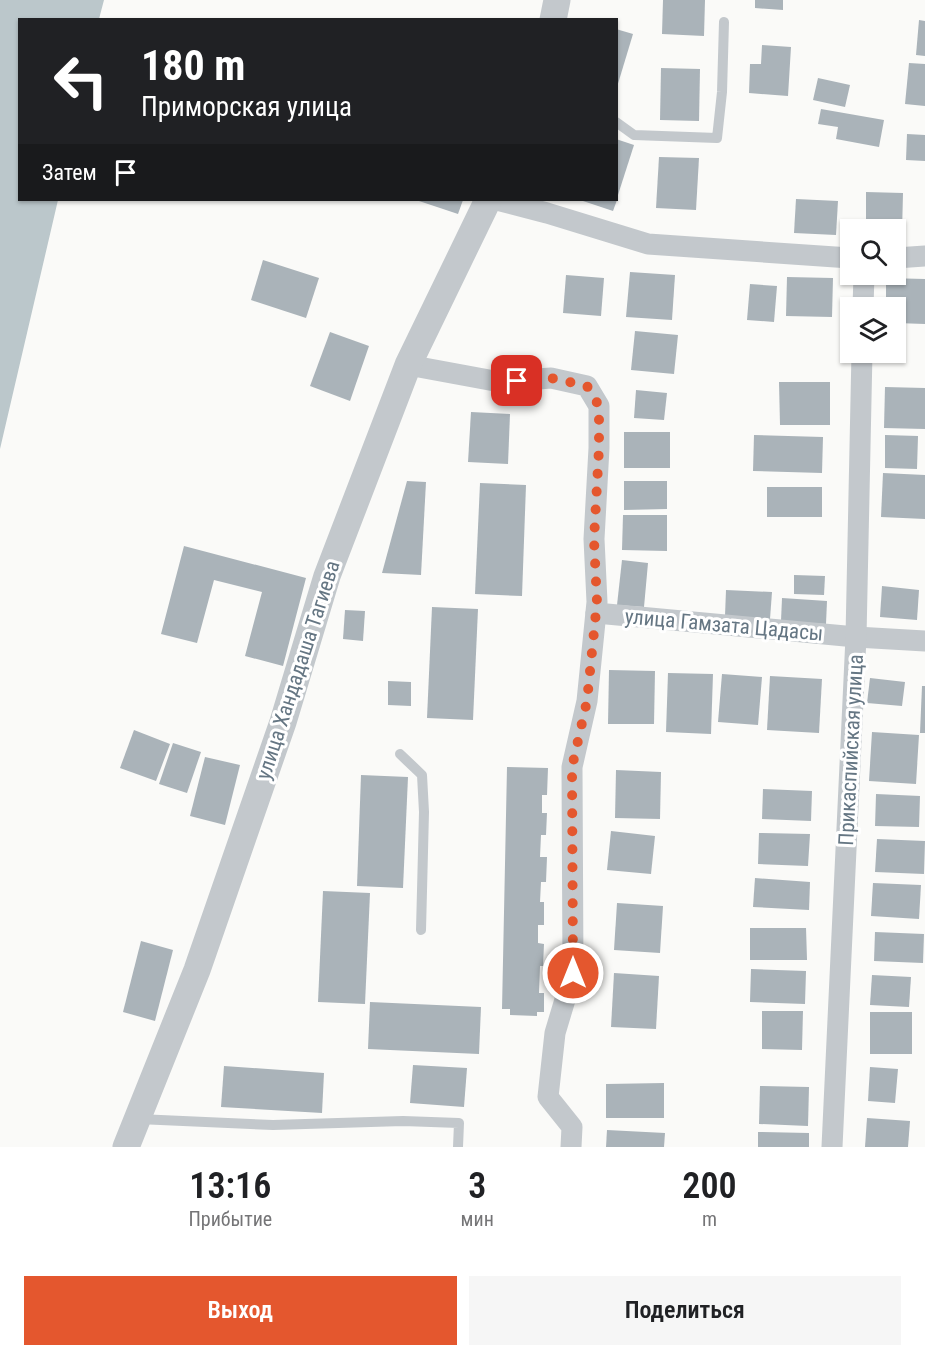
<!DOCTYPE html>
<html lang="ru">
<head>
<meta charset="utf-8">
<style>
	:root { --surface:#fff; --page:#f6f6f6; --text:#202124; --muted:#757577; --accent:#e4572e }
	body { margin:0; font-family:"Roboto Condensed",sans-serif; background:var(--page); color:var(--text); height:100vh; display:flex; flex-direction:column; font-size:22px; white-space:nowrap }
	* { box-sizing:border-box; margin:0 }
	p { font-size:20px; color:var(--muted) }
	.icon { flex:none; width:33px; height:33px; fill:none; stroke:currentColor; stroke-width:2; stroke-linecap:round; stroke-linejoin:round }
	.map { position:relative; height:1147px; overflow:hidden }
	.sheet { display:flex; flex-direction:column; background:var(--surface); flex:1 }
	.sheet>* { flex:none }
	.top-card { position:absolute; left:18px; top:18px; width:600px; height:183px; border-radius:0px; box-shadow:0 2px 4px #0004; background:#202124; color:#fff; overflow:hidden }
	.fabs { position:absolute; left:840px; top:219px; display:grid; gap:12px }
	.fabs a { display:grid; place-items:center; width:66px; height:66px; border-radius:0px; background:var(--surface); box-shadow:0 2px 4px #0004; font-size:30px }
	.pin { position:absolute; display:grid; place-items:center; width:51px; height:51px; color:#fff; margin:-26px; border-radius:12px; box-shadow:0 3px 9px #0006 }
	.me { position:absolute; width:66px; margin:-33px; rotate:0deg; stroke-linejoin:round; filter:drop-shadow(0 0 4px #0008) }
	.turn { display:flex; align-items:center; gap:21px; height:126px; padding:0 24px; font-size:27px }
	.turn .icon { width:78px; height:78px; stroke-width:2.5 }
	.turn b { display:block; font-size:42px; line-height:51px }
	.then { display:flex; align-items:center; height:57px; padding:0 24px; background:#0003; gap:12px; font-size:22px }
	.eta { display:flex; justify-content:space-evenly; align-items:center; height:102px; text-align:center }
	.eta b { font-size:36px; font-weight:600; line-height:42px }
	.button { display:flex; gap:12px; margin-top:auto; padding:12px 24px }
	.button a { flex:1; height:69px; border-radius:0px; background:var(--accent); color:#fff; font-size:24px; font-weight:600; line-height:69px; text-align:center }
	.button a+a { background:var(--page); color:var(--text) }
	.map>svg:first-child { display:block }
	.water { fill:#bbc7cb }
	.building { fill:#aab3b9 }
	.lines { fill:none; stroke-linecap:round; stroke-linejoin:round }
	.service { stroke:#c3c8cc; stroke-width:10 }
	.minor { stroke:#c3c8cc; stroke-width:21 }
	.tertiary { stroke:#c3c8cc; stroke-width:27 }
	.route { stroke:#e4572e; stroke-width:10; stroke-dasharray:0 18 }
	.labels { text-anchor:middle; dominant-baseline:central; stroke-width:6; stroke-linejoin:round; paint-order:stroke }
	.street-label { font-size:21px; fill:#657683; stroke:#fff }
</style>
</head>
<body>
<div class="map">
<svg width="925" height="1147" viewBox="0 0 925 1147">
	<rect width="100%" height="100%" fill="#fafaf8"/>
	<polygon class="water" points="0,0 104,0 99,19 20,20 20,200 58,200 0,449"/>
	<g class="building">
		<polygon points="663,0 705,0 704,36 662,34"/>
		<polygon points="755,0 783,0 783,10 755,8"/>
		<polygon points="919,20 925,21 925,56 916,55"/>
		<polygon points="616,29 633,34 617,87 616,86"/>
		<polygon points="762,45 791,47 788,96 749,93 750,64 761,64"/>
		<polygon points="909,63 925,64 925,106 905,104"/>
		<polygon points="661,68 700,69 699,121 660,120"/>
		<polygon points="818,78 850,85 845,107 813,100"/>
		<polygon points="821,109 884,120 879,147 836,139 838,127 818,124"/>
		<polygon points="907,134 925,135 925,161 906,160"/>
		<polygon points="616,139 634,145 617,198 616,198"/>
		<polygon points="659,157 699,158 696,210 656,208"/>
		<polygon points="866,192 903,193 902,233 896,233 896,230 866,230"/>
		<polygon points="796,199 838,201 836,235 794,233"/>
		<polygon points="416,200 463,200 458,214"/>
		<polygon points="580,200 617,200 613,211"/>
		<polygon points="263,260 319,278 306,318 251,300"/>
		<polygon points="630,272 675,275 672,320 626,317"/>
		<polygon points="566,275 604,278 601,316 563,313"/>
		<polygon points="787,277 833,278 832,317 786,316"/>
		<polygon points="886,278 925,279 925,324 896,323 896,308 886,308"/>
		<polygon points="750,284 777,286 774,322 747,320"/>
		<polygon points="635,331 678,335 674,374 631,370"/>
		<polygon points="330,332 369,346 350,401 310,386"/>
		<polygon points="779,382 830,382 830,425 780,425"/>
		<polygon points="885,387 925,388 925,429 884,428"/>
		<polygon points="636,390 667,393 664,420 634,418"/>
		<polygon points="471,412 510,414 508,464 468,462"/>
		<rect x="624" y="432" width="46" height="36"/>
		<polygon points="754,435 823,437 822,473 753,471"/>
		<polygon points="885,435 918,436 917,469 885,468"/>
		<polygon points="883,473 925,475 925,519 881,517"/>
		<polygon points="407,481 426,482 421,575 382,573"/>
		<polygon points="624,481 667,481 667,509 624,510"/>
		<polygon points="480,483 526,485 522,596 475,594"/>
		<rect x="767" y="487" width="55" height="30"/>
		<polygon points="623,515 667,515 667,551 622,550"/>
		<polygon points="184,546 306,578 283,666 245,656 262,592 214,580 197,643 161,634"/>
		<polygon points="622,560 648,563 644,607 617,605"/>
		<polygon points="794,575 825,576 824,595 794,594"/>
		<polygon points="882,586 919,590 917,620 880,617"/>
		<polygon points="726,590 772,592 770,619 725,616"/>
		<polygon points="782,598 827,601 826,624 781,621"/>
		<polygon points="432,607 478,609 473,720 427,718"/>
		<polygon points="345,610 365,611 363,641 343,639"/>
		<polygon points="609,670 655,671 654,724 608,724"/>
		<polygon points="668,673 713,674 711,734 666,732"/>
		<polygon points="722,674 762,677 758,725 718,722"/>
		<polygon points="770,676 822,679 819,733 767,730"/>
		<polygon points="870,678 905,682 902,706 867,703"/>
		<polygon points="388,681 411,682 411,706 388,705"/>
		<polygon points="922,686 925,686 925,733 920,733"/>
		<polygon points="134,730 170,744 156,781 120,768"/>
		<polygon points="872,732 919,735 916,784 869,781"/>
		<polygon points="173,743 201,752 187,793 159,784"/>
		<polygon points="205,757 240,765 225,825 190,816"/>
		<polygon points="507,767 548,768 547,795 542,795 542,813 547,813 546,835 541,835 540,857 547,857 546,882 541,882 540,902 544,902 544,925 538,925 538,943 544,944 543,966 540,966 539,993 544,993 544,1012 537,1012 537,1016 510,1015 510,1009 502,1009"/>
		<polygon points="616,770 661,772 660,819 615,818"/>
		<polygon points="361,775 408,777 403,888 357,886"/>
		<polygon points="763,789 812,791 811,821 762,819"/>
		<polygon points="876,794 920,796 919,827 875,826"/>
		<polygon points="611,831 655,836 651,874 607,870"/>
		<polygon points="759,833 810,834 808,866 758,864"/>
		<polygon points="877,839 925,841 924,874 875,872"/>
		<polygon points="755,878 810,882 809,910 753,907"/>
		<polygon points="873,883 921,885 919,919 871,916"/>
		<polygon points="323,891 370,893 365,1004 318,1002"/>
		<polygon points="617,903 663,906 660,953 614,950"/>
		<polygon points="750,928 806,928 807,960 750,960"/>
		<polygon points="875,932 924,934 923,963 874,961"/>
		<polygon points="141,941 173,950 155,1021 123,1012"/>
		<polygon points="751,969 806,971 805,1004 750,1002"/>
		<polygon points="614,973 659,976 656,1029 611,1027"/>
		<polygon points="872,975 911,977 909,1007 870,1005"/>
		<polygon points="370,1002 481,1007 479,1054 368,1049"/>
		<polygon points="762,1011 803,1011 802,1050 762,1049"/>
		<rect x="870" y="1012" width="42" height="42"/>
		<polygon points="413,1065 467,1068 464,1107 410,1103"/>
		<polygon points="224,1066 324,1073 322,1113 221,1107"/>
		<polygon points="870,1067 898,1069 895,1103 868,1101"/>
		<polygon points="664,1083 664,1118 606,1118 606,1084"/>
		<polygon points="760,1086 809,1087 808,1126 759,1124"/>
		<polygon points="867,1118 910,1121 908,1147 865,1147"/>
		<polygon points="607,1130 665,1133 664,1147 606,1147"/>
		<polygon points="758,1132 809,1133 809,1147 758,1147"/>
	</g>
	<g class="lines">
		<g class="service">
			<polyline points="616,122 634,135 717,138 722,92 724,22"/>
			<polyline points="400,754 422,775 424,812 421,930"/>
			<polyline points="138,1119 273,1125 403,1121 459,1123 458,1147"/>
		</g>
		<g class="minor">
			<polyline points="497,200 547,213 648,244 850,258"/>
			<polyline points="896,258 925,256"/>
			<polyline points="863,308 864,274"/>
			<polyline points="408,365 500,382 551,378 587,386 599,406 599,448 594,539 597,602 587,701 572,767 573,973 555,1033 548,1097 572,1127 571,1147"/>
			<polyline points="596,613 856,637 925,641"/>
			<polyline points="832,1147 856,637 862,352"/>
		</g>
		<g class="tertiary">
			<polyline points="553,20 557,0"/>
			<polyline points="126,1147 197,970 283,722 327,576 408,365 488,200"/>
		</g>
	</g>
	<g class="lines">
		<polyline class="route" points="517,381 551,378 587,386 599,406 599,448 594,540 597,602 587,701 572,767 573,973"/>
	</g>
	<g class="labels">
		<g class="street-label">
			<text transform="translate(724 625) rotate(5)">улица Гамзата Цадасы</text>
			<text transform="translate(298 670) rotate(-72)">улица Хандадаша Тагиева</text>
			<text transform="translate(851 750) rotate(-87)">Прикаспийская улица</text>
		</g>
	</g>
</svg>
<div class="fabs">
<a><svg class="icon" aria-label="search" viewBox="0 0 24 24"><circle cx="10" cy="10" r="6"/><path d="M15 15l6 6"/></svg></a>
<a><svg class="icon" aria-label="layers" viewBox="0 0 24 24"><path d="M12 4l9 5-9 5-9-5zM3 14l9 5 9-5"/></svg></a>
</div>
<div class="pin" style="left:517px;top:381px;background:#d93025"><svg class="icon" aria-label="arrive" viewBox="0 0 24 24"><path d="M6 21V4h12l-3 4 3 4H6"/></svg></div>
<svg class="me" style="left:573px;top:973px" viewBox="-20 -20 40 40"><circle r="17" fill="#e4572e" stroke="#fff" stroke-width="3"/><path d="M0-11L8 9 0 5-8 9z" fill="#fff"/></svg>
<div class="top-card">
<div class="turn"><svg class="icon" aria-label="left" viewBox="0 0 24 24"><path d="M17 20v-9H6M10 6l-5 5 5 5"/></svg><div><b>180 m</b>Приморская улица</div></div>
<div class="then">Затем<svg class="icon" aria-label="arrive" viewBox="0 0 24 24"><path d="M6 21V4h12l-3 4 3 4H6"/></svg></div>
</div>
</div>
<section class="sheet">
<div class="eta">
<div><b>13:16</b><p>Прибытие</p></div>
<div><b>3</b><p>мин</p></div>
<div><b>200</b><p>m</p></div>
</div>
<div class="button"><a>Выход</a><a>Поделиться</a></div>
</section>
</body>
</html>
